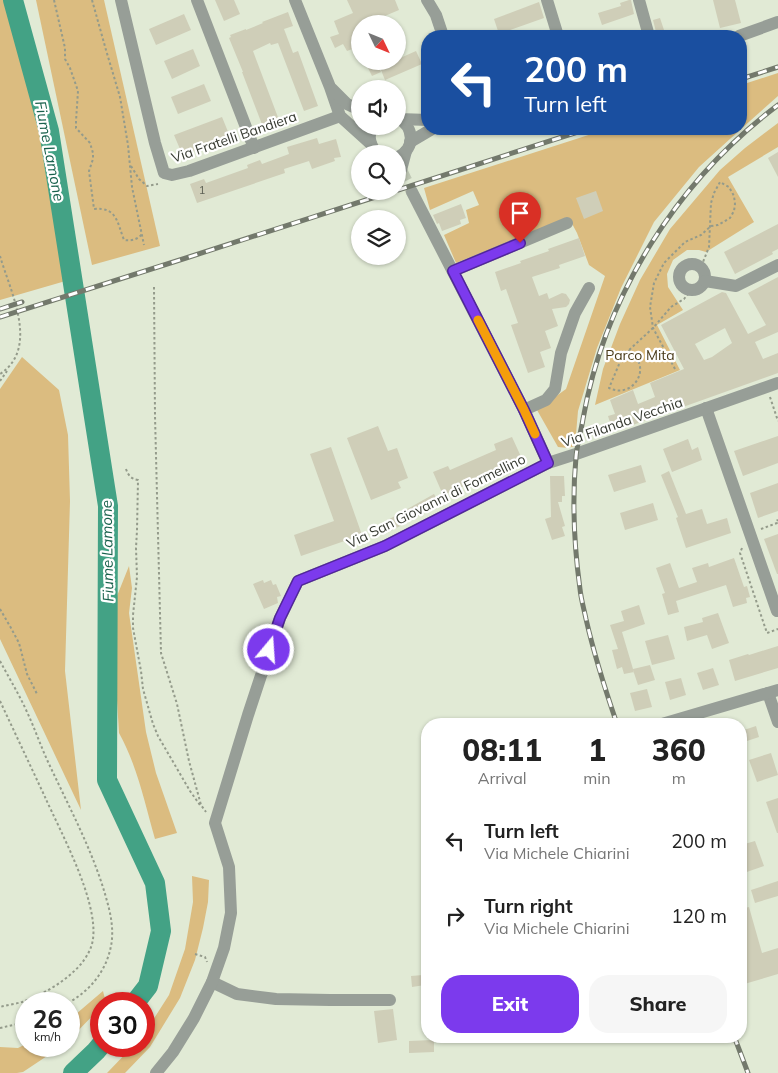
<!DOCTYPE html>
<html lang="en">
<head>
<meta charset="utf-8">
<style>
	:root { --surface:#fff; --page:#f6f6f6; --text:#222; --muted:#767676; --accent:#7c3aed }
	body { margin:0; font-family:Mulish,sans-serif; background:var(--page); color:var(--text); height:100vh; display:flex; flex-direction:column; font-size:19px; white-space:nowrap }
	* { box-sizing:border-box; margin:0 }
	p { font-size:16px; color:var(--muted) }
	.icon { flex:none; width:28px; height:28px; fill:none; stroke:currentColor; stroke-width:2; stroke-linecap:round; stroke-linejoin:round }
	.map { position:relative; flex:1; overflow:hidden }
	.details { position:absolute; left:421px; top:718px; width:326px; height:325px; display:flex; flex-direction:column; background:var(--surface); border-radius:20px; box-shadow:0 1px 4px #0004 }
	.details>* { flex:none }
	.top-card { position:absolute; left:421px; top:30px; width:326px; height:105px; border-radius:20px; box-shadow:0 1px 4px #0004; background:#1a4fa0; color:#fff; overflow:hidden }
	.needle { width:32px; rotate:133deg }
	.tools { position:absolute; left:351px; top:15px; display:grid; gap:10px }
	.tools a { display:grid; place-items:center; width:55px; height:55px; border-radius:50%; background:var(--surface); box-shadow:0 1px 4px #0004; font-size:25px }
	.speed { position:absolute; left:15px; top:992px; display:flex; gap:10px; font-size:25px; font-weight:700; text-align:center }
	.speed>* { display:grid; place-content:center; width:65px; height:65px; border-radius:50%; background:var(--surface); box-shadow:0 1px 4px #0004; line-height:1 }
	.speed small { font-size:12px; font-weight:400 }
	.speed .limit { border:8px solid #d22; background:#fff; color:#111 }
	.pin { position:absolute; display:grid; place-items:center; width:42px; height:42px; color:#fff; margin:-51px -21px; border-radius:50% 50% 50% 0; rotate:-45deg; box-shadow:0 0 5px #0007 }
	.pin .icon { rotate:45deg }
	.me { position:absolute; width:55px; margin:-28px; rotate:18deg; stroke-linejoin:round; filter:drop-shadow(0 0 4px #0008) }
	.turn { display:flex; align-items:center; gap:18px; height:105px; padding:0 20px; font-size:22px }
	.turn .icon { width:65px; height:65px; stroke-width:2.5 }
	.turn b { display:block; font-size:35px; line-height:42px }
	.eta { display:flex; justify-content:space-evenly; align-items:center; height:85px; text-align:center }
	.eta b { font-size:30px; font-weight:800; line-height:35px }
	.cta { display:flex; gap:10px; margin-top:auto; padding:10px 20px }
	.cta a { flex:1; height:58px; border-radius:20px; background:var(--accent); color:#fff; font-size:20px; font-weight:800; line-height:58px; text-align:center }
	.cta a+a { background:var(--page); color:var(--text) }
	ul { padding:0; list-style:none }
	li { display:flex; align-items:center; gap:15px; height:75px; padding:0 20px }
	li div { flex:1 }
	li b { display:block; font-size:19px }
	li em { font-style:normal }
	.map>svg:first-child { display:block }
	.green { fill:#dbbc80 }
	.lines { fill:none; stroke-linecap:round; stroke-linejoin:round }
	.river { stroke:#43a285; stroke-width:20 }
	.building { fill:#cfceb8; fill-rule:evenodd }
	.minor-tunnel { stroke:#bfc7b4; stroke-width:12; stroke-dasharray:12 6; stroke-linecap:butt }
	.path { stroke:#949b8b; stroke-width:2; stroke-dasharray:2.5 2.5; stroke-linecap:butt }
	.minor { stroke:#979e97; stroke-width:12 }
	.rail-casing { stroke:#73796c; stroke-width:5 }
	.rail { stroke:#fff; stroke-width:3; stroke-dasharray:9; stroke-linecap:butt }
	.route-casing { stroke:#51269a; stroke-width:12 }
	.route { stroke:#7c3aed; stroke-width:9 }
	.slow { stroke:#f59e0b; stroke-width:9 }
	.labels { text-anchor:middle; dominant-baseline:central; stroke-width:4.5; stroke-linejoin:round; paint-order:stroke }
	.number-label { font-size:11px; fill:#5d6054 }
	.street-label { font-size:14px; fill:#373b32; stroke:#fff }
	.park-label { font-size:14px; fill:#4a3b1a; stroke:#fff }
	.water-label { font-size:15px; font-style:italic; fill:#18614c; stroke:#fff }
</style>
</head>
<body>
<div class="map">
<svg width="778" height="1073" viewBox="0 0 778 1073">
	<rect width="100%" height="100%" fill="#e1ead5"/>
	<g class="green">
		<polygon points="0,0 12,0 45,132 60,232 69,280 0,300"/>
		<polygon points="36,0 104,0 160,246 92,265"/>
		<polygon points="778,73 778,96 741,129 741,85"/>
		<polygon points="778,123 778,147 728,177 754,222 706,252 699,250 687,250 673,260 667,274 668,287 683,310 657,325 680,370 595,405 603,369 620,324 640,280 670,229 720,170 745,148"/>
		<polygon points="607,129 741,129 699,167 654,222 621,288 597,348 578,411 575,446 568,448 558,447 537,410 566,389 605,276 589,265 577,233 569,218 456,263 444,235 469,223 466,210 479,205 473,191 430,210 424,188"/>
		<polygon points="22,357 59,390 68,435 70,501 65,671 81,810 0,639 0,389"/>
		<path d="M129 566 132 588 129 613 146 732 156 773 177 833 155 839C145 804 137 765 119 733L115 668V601Z"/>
		<polygon points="192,876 209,880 208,902 203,928 195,960 180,998 150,1047 125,1073 107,1073 133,1046 144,1046 144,1034 169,995 185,949 193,902"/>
		<polygon points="103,991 106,1003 101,1004 101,1007 69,1040 69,1020"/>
		<polygon points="26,1044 26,1046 62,1046 23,1072 17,1073 0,1073 0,1047 18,1048"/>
	</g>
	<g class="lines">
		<g class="river">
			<polyline points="13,0 49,131 108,506 107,780 155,883 161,931 148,986 134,1004"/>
			<polyline points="73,1073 96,1051 101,1045"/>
		</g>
	</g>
	<g class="building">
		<polygon points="215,0 234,0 240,14 224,21"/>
		<polygon points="347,0 395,0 399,10 380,18 382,24 360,24 360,46 347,51 343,44 335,48 330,37 339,34 334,21 353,13"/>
		<polygon points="629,0 631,0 634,14 602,25 598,13 621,6 620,3"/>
		<polygon points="713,0 735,0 741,23 720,28"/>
		<polygon points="539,2 544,18 499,34 494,19"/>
		<polygon points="288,12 293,26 284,29 293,53 298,51 318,106 304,111 278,43 271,45 270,43 253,51 279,120 263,127 242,72 243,72 229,38 231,37 230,35 246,29 246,30 263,23 262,22"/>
		<polygon points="184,14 191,30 156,45 149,29"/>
		<polygon points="660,18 666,36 657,36 653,20"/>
		<polygon points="193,49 200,66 172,79 164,61"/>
		<polygon points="416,51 422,64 385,80 379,65 387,61 398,61 398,59"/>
		<polygon points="372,61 376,61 381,72 372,76 366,64"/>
		<polygon points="204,84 211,101 178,114 171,97"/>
		<polygon points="222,117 231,139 216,145 215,143 183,156 174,135"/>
		<polygon points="317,138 319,144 336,139 341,157 334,158 335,161 312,169 309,161 284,169 285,173 197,203 190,184 204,179 206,183 248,168 247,165 260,160 262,164 289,154 287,147"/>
		<polygon points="778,152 778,177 768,158"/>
		<polygon points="596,191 603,211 584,219 576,198"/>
		<polygon points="461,204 466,218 460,220 461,224 442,231 439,223 437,224 433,215"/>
		<polygon points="778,224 778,249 772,252 773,254 735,274 724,252"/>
		<polygon points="579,238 585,256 559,265 560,268 532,277 539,296 547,293 549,299 562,293 566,294 570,300 569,304 566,307 552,309 558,326 545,331 551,348 540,352 545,367 528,373 511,325 518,323 506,289 501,291 495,272 521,263 520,261 549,251 548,249"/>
		<path d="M778 277V332L755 342 763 359 778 353V373L613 432 608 416 615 414 610 400 633 390 638 404 655 397 650 383 684 369 661 325 722 292 726 293 748 334 766 325 748 293ZM725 328 732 343 712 357 704 360 695 344Z"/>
		<polygon points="378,426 388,451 397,448 408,478 398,482 401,488 371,500 347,438"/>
		<polygon points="778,436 778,463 743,476 734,451"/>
		<polygon points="512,437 523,461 443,495 433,472 448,466 450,470 496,450 494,444"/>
		<polygon points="688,439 692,450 698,447 702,460 672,472 663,449"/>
		<polygon points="331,447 362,535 301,556 294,535 334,521 310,454"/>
		<polygon points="641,465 646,482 614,492 608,475"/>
		<polygon points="669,471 686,514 702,509 707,524 727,518 731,533 686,548 676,518 678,517 661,475"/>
		<polygon points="550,476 564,476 565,496 562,496 562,502 558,502 565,526 562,527 565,536 552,540 545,519 551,517"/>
		<polygon points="778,483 778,511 758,518 750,493"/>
		<polygon points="434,494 440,504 391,531 386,521"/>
		<polygon points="653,503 658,520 625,530 620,513"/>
		<polygon points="778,534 778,574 777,574 764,539"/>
		<polygon points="734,558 744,587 747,586 750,597 746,598 747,603 733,607 726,585 676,601 679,612 668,615 662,594 665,593 656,568 670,563 679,588 697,582 692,568 708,563 709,567"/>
		<polygon points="263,580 264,583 271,580 273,585 276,584 281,596 277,597 278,603 264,609 253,584"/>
		<polygon points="639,605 645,624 622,632 633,669 650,665 655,680 638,685 633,670 634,672 624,674 622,667 617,669 612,650 618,649 610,625 624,621 621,611"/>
		<polygon points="718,613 729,643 712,649 707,635 687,641 684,627 703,622 702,618"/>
		<polygon points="668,635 675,659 652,665 645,641"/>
		<polygon points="778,646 778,668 735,681 729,660 748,654 749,655"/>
		<polygon points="713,668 719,685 703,690 697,673"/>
		<polygon points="681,678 686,695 670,700 665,682"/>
		<polygon points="647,689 652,707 635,711 630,693"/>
		<polygon points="756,726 759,737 741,743 741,731"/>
		<polygon points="771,753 778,775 757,782 749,760"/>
		<polygon points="778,798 778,833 777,833 766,802"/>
		<polygon points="755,841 764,866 741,874 741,845"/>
		<polygon points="778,881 778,896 755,903 751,890"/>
		<polygon points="749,907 762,953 778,948 778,974 741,985 741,909"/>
		<polygon points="423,975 425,985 412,987 411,976"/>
		<polygon points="393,1009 397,1040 378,1043 374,1011"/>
		<polygon points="434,1040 434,1052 409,1053 409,1041"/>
	</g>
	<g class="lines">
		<polyline class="minor-tunnel" points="401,170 412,192"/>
		<g class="path">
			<path d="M54 0 65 48V59L70 68 78 91 76 121V128L90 143 93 153V159L89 171 94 209C117 207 117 222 124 240 131 241 137 240 142 234"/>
			<polyline points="92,0 106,50 120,97 128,145 132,187 144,245"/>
			<polyline points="131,166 139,179 147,186 158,184"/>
			<path d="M0 256C10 291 40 348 0 374"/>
			<polyline points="154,287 155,416 161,653 177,704 189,761 201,805 206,812"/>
			<path d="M628 351C654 365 634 400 609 388L620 362 628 351 653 328 671 307 684 299 691 290"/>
			<polyline points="675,369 653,328 650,307 654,283 664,263 685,242 701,235 711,226 718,225 730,218 734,211 735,204 734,196 729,187 720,182 714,193 711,203 709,247 701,267"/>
			<polyline points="0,381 7,371"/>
			<polyline points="770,397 778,421"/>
			<path d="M126 469C128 475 131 479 138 480L137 530 136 548 137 577 133 615V628L141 671 143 689 153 724 158 736 190 791 200 805"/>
			<polyline points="761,529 777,523 776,521 778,520"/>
			<polyline points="742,548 740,553 767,633 778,629"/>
			<polyline points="0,609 11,628 19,643 27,674 37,694"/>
			<path d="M0 661C9 678 19 694 27 712 35 729 41 747 49 764 70 809 94 853 107 901 111 915 114 931 111 946 106 972 89 992 66 1004"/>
			<path d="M0 701C15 733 30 765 45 797 61 833 98 900 93 939 89 969 48 993 22 1002 15 1004 7 1005 0 1007"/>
			<polyline points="195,954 205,957 207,962"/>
			<polyline points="0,1028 26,1022"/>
		</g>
		<g class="minor">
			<polyline points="121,0 155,143 164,173 172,175 189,171 340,116"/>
			<polyline points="197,0 254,148"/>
			<polyline points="295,0 330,87 340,116 371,144"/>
			<polyline points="427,0 436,15 443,36"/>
			<polyline points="547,0 558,36"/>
			<polyline points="639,0 649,36"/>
			<polyline points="739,36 778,22"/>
			<polyline points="332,89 347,104 360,110"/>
			<path d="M398 118C414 127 416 148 398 157"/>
			<polyline points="399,119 428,120"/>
			<path d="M373 126C367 136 370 146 378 154"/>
			<polyline points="410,142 432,129"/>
			<polyline points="401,170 406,151"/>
			<polyline points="412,192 524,410 548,463"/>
			<circle cx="692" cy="277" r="13"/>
			<polyline points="453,271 567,223"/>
			<polyline points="705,281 736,286 778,265"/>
			<polyline points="706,408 777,611"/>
			<polyline points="524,410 546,400 555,389 561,353 575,313 589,288"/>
			<polyline points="768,693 778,722"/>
			<polyline points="662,724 778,690"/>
			<polyline points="212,982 237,994 276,999 330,1000 390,1000"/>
			<polyline points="156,1073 173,1052 194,1018 212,982 224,948 231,913 229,867 215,823 248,715 280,618 298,581 385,546 548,463 576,454 778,383"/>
		</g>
		<defs>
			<g id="rail">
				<polyline points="741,79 778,67"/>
				<polyline points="398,190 587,129"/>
				<polyline points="0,309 22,302"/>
				<polyline points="0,317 186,258 394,191"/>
				<path d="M617 724C605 689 594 654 586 619 584 609 581 599 580 589 574 545 572 500 576 457 577 444 581 432 583 419 605 295 677 181 778 105"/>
				<polyline points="734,1036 748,1073"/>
			</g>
		</defs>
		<use href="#rail" class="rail-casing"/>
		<use href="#rail" class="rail"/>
	</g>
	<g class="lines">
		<defs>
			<polyline id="route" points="269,650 280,618 298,581 385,546 548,463 524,410 453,271 520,243"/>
		</defs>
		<use href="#route" class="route-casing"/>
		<use href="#route" class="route"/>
		<polyline class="slow" points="478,320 524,410 535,434"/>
	</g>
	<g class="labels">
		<g class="number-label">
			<text x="202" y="190">1</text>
		</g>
		<g class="street-label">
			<text transform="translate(234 137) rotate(-19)">Via Fratelli Bandiera</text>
			<text transform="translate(622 422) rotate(-19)">Via Filanda Vecchia</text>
			<text transform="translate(436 501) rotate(-26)">Via San Giovanni di Formellino</text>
		</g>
		<g class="park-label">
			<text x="640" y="355">Parco Mita</text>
		</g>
		<g class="water-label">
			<text transform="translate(50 151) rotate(79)">Fiume Lamone</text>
			<text transform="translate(107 551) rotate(-91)">Fiume Lamone</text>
		</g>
	</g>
</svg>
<div class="tools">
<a><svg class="needle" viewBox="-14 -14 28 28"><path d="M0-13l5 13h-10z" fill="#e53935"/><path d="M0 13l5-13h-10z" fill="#767676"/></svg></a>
<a><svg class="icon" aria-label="sound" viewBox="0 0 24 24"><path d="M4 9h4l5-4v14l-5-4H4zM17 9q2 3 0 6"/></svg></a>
<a><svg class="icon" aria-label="search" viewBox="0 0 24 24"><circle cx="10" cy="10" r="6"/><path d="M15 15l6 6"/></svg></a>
<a><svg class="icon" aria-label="layers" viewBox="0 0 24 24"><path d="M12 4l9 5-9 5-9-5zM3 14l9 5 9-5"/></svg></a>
</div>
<div class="speed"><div>26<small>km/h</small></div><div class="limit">30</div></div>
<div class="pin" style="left:520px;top:243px;background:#d93025"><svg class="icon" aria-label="arrive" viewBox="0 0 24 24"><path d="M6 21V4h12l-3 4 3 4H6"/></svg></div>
<svg class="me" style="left:269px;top:650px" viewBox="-20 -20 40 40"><circle r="17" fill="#7c3aed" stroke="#fff" stroke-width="3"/><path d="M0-11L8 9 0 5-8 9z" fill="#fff"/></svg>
<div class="top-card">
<div class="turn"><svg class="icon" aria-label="left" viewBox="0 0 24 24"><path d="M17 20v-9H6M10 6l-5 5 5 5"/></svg><div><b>200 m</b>Turn left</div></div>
</div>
<section class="details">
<div class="eta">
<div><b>08:11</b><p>Arrival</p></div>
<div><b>1</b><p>min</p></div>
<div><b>360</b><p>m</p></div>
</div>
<ul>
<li><svg class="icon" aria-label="left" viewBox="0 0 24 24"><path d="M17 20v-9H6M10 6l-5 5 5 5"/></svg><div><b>Turn left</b><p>Via Michele Chiarini</p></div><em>200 m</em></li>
<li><svg class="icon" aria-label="right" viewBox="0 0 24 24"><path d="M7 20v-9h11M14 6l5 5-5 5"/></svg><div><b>Turn right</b><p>Via Michele Chiarini</p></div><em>120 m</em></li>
</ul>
<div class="cta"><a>Exit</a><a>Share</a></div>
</section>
</div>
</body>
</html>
